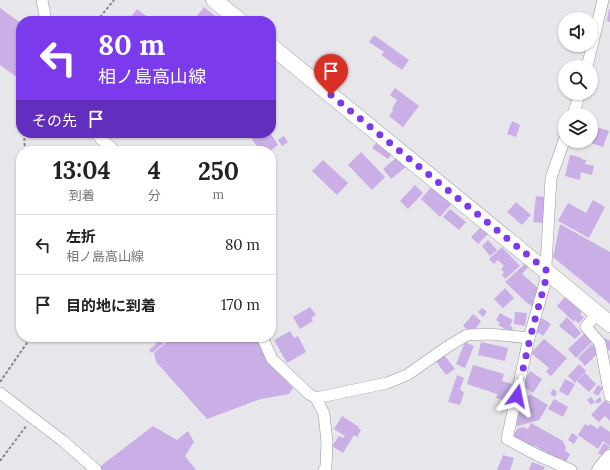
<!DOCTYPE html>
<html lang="ja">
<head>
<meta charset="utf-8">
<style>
	:root { --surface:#fff; --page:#f6f6f6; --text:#222; --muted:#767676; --line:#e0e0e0 }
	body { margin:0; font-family:Lora,"Noto Sans JP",serif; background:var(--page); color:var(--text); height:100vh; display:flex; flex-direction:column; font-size:15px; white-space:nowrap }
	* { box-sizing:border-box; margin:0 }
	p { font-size:13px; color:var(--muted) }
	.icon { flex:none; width:22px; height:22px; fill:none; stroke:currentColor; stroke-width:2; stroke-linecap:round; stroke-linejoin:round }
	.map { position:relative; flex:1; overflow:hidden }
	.sheet { position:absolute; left:16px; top:146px; width:260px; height:196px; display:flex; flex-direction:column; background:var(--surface); border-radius:16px; box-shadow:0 1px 3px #0004 }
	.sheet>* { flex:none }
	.hud { position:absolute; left:16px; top:16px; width:260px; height:122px; border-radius:16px; box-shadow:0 1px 3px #0004; background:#7c3aed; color:#fff; overflow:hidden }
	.buttons { position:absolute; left:558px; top:12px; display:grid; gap:8px }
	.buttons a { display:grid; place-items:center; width:40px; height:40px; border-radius:50%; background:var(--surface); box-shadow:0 1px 3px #0004; font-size:20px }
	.pin { position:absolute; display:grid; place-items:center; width:34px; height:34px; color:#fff; margin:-41px -17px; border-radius:50% 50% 50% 0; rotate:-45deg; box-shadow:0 0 4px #0007 }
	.pin .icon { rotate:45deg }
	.me { position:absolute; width:44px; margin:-22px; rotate:12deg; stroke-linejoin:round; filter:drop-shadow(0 0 3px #0008) }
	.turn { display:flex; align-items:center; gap:14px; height:84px; padding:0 16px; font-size:18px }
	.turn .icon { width:52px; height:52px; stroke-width:2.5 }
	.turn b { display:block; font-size:28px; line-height:34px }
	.then { display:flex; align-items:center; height:38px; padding:0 16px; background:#0003; gap:8px; font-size:15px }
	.eta { display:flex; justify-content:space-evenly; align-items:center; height:68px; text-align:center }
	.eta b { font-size:24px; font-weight:700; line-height:28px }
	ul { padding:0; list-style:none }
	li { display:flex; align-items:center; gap:12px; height:60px; padding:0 16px; border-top:1px solid var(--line) }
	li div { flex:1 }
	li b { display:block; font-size:15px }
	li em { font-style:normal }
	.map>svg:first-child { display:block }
	.building { fill:#caafe6 }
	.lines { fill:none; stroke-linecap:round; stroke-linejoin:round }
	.minor-casing { stroke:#98989c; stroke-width:12 }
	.secondary-casing { stroke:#98989c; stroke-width:17 }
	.path { stroke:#87878a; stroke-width:2; stroke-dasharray:3 2; stroke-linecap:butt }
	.minor { stroke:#fff; stroke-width:11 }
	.secondary { stroke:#fff; stroke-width:16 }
	.route { stroke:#7c3aed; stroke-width:7; stroke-dasharray:0 12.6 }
</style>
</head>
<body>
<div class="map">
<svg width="610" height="470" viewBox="0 0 610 470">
	<rect width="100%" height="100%" fill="#e6e6eb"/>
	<g class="building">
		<polygon points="0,6 1,9 21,23 21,80 0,65"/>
		<polygon points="204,7 221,21 193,21"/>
		<polygon points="137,9 153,21 128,21"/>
		<polygon points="609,9 610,9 610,22 607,21"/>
		<polygon points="374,35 409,60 402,70 381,55 384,52 369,42"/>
		<polygon points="395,88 419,106 403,127 389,116 393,111 392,109 397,100 390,95"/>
		<polygon points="512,121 520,125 516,137 507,134"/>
		<polygon points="591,125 609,131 603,147 585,141 591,141"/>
		<polygon points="248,133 270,133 278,145 270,151 260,151"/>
		<polygon points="284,136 288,142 282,146 278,140"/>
		<polygon points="378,141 393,152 388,159 372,148"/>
		<polygon points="361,152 385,177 372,190 348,165"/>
		<polygon points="570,155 580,157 581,159 586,160 585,164 594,166 592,175 581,172 580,180 565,176"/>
		<polygon points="397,157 406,167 391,179 383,169"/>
		<polygon points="323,160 348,183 337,195 312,171"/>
		<polygon points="415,185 423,193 408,209 400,201"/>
		<polygon points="433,185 453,202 440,217 421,199"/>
		<polygon points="536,196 545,197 543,223 533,222"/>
		<polygon points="593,200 605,207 589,238 558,221 568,203 586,213"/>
		<polygon points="516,202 531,215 522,225 507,212"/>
		<polygon points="450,209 466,222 459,230 443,217"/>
		<polygon points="560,224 610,252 610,304 553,257"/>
		<polygon points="483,225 490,232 478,244 471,237"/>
		<polygon points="488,240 497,250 490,256 482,246"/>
		<polygon points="502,247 520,266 505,279 502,275 504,272 501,269 504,266 498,260 494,264 489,259"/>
		<polygon points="527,262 530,265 522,274 538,288 537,293 533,299 536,301 533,307 526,302 505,282"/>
		<polygon points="505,288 514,298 503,308 494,299"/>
		<polygon points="565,297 582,312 580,314 584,317 579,323 575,320 574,322 557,306"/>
		<polygon points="310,307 316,315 311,318 313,321 300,329 293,317"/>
		<polygon points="482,308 487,312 483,317 478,312"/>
		<polygon points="515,312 527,313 525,326 514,324"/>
		<polygon points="500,313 513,320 510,325 513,328 511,332 498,325 500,323 496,320"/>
		<polygon points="473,314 481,321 476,328 468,330 463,326"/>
		<polygon points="567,317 581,333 575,339 559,326"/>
		<polygon points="542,318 551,324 543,336 534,330"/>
		<polygon points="290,331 294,338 298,336 306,352 287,363 274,340"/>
		<polygon points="585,333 593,341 576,358 568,349"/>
		<polygon points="172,337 258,337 270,363 293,388 289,394 261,399 207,419 156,362 154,353"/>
		<polygon points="605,338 609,341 610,339 610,351 605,347 602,342"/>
		<polygon points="544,339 567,358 551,376 546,372 549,368 531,353"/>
		<polygon points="160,340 163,344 152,353 149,350"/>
		<polygon points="465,342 474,346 465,368 456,364"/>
		<polygon points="481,342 508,348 505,361 478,355"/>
		<polygon points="592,344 599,352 585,366 578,358"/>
		<polygon points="445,356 455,369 446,375 436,361"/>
		<polygon points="579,364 586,371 575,383 568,376"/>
		<polygon points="473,365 504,374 502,381 512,384 506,401 496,398 497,394 467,384"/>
		<polygon points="530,371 542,379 533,393 521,385"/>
		<polygon points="585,373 596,384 589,392 577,381"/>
		<polygon points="457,375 464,378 460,389 464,393 460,405 448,402"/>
		<polygon points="565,379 575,384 568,396 559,391"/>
		<polygon points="598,385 603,388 598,396 593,393"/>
		<polygon points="553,389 557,392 555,397 550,394"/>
		<polygon points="530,394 548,405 539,420 518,426 514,424 519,408 521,409 524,405 522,404 526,396 528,397"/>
		<polygon points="591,397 595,402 591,405 587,400"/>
		<polygon points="600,397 602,401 597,404 595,401"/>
		<polygon points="554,399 568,407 563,417 548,409"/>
		<polygon points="605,400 610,404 610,421 605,416 599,422 591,415"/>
		<polygon points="342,416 359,427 358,428 361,430 357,437 354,435 343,453 332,446 339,436 343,438 345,436 334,429"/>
		<polygon points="531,423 563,441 566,448 565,451 570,454 566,462 560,458 559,460 533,445 532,448 513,436 518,428 523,427 528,429"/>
		<polygon points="585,424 588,426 590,424 598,429 600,425 610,432 610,446 603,441 598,449 578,435"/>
		<polygon points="153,426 177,440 188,431 194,442 185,456 196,470 100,470 98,468"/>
		<polygon points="572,433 578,437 574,444 568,440"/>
		<polygon points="604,443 610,447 603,456 598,453"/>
		<polygon points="503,455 514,458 510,470 497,470"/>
		<polygon points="532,462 545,467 543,470 529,470"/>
	</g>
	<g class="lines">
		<defs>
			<g id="minor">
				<polyline points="42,0 46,21"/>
				<polyline points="587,67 603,0"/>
				<polyline points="573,115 580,93"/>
				<polyline points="96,133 101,139 115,151"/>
				<polyline points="565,138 551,178 545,283 529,338 507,439 537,455 571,470"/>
				<polyline points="597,313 586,327 600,343 610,396"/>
				<polyline points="262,337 272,359 309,394 316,398 324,414 327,442 326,467 324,470"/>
				<polyline points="0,393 63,441 96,470"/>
				<polyline points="316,398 387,383 407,375 447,347 467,335 490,334 529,338"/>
			</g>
			<g id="secondary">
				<polyline points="214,0 240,21"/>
				<polyline points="271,46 546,271 610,324"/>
				<polyline points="600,470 610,458"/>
			</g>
		</defs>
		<use href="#minor" class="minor-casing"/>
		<use href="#secondary" class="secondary-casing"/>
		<g class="path">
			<polyline points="97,21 114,0"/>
			<polyline points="24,133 25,151"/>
			<polyline points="0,382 31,337"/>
			<polyline points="0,461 27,425"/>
		</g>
		<use href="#minor" class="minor"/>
		<use href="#secondary" class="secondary"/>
	</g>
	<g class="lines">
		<polyline class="route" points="331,95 546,270 545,283 530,338 517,396"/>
	</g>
</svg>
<div class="buttons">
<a><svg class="icon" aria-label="sound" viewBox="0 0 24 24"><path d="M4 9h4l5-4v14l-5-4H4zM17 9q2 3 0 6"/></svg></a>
<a><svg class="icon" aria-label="search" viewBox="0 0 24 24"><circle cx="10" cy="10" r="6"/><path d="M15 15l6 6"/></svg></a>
<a><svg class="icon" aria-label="layers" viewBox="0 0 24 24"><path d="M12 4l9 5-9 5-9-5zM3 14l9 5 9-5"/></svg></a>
</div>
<div class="pin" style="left:331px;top:95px;background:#d93025"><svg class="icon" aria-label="arrive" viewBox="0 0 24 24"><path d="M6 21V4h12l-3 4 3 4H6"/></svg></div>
<svg class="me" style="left:517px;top:396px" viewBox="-20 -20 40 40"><path d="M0-17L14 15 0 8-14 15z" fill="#7c3aed" stroke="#fff" stroke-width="4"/></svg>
<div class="hud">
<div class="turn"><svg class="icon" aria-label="left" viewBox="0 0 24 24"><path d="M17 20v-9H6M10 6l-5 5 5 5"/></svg><div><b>80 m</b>相ノ島高山線</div></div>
<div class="then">その先<svg class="icon" aria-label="arrive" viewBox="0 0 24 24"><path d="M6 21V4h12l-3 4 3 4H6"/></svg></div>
</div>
<section class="sheet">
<div class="eta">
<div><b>13:04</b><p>到着</p></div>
<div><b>4</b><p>分</p></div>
<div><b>250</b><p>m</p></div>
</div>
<ul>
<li><svg class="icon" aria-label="left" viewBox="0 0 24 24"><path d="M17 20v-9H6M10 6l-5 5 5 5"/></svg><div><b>左折</b><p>相ノ島高山線</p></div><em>80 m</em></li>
<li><svg class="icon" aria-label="arrive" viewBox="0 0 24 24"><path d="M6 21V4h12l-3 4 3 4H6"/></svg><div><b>目的地に到着</b></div><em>170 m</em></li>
</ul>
</section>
</div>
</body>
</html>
